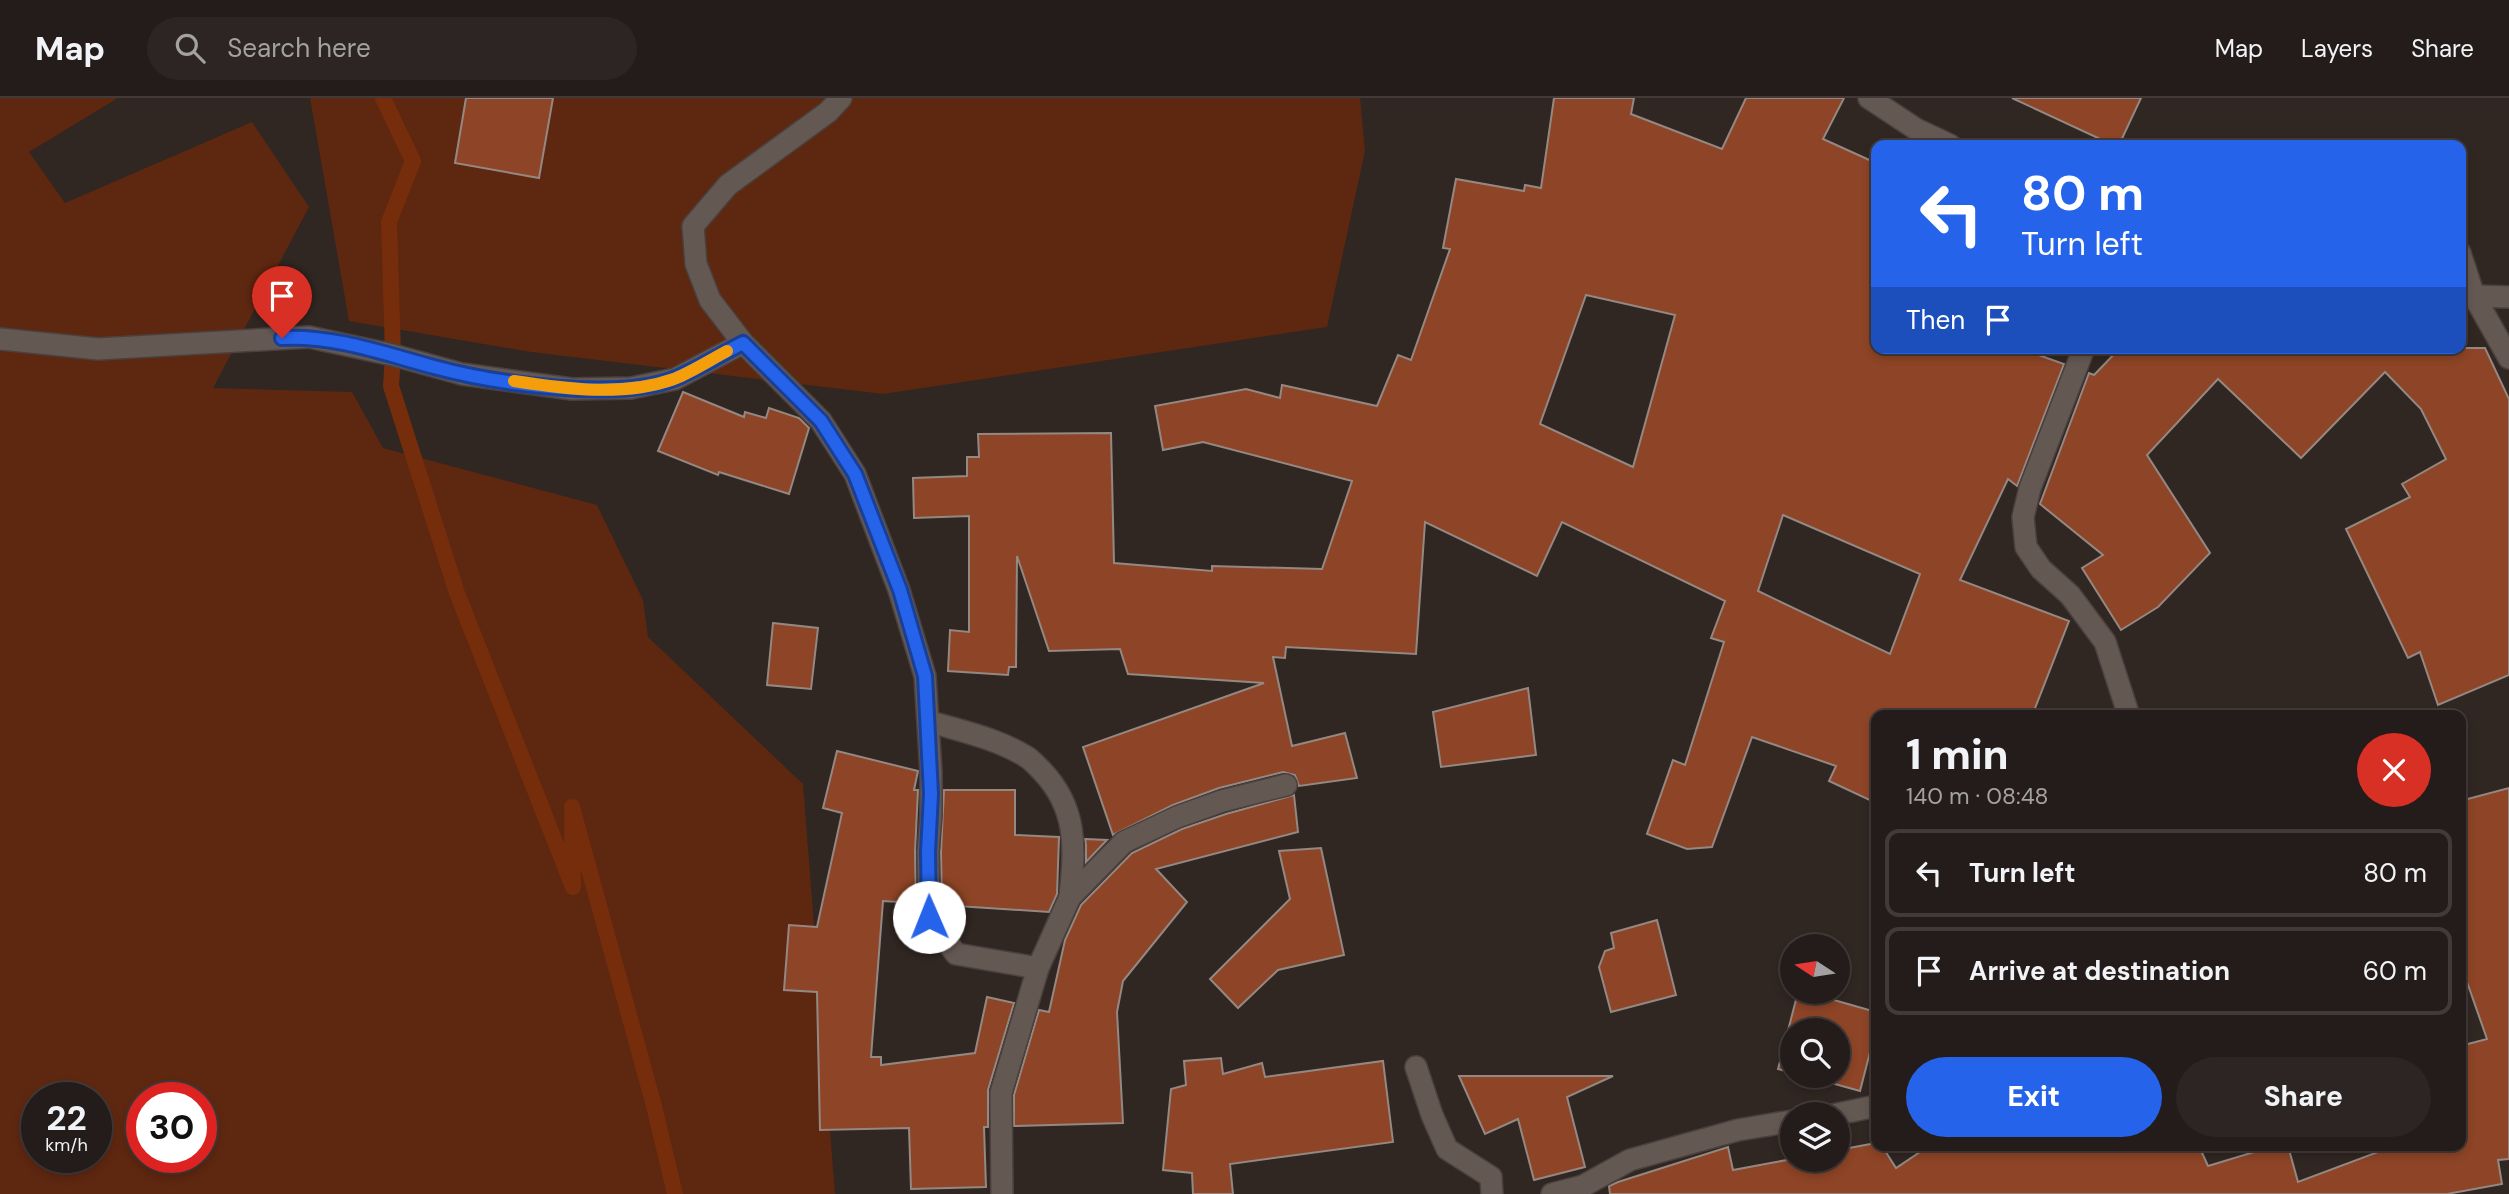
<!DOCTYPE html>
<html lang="en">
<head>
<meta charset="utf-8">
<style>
	:root { --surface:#241c1a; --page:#2c2523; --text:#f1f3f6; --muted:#a3a1a2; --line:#413a39; --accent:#2563eb }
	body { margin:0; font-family:"DM Sans",sans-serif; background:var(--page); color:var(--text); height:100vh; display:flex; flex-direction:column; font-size:26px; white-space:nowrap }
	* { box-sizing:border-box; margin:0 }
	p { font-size:23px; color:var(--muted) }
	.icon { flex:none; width:38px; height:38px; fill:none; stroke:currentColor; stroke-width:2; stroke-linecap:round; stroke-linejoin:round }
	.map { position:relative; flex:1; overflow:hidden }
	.drawer { position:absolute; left:1871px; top:612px; width:595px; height:441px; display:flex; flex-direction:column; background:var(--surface); border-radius:14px; box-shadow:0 4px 10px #0003,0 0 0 2px var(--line) }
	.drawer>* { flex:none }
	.top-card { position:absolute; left:1871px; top:42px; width:595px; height:214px; border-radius:14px; box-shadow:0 4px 10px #0003,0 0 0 2px var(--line); background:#2563eb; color:#fff; overflow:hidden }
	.needle { width:46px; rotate:282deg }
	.controls { position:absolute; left:1780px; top:836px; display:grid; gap:14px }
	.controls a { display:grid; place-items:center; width:70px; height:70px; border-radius:50%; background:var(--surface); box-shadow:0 4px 10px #0003,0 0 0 2px var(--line); font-size:35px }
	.speed { position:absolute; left:21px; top:984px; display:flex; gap:14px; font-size:35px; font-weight:700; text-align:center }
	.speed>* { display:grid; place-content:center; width:91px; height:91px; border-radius:50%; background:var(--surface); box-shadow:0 4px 10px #0003,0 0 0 2px var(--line); line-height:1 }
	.speed small { font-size:18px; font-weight:400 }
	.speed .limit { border:10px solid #d22; background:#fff; color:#111 }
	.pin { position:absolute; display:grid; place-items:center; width:60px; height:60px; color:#fff; margin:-72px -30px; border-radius:50% 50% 50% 0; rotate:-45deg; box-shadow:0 0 7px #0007 }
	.pin .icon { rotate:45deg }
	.me { position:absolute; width:77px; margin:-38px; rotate:359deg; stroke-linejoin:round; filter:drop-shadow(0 0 5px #0008) }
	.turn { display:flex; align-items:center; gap:24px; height:147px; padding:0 35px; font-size:32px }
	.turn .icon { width:91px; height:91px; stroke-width:2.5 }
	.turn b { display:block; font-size:49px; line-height:60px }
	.then { display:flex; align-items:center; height:66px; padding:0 35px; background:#0003; gap:14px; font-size:26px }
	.round { display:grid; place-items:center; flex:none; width:74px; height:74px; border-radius:37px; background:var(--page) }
	.head { display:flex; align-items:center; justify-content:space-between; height:119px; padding:0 35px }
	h1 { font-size:42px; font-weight:800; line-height:52px }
	.button { display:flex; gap:14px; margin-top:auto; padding:14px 35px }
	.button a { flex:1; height:80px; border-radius:42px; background:var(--accent); color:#fff; font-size:28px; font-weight:800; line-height:80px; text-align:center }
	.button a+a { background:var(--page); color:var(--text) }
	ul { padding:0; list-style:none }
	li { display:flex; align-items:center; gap:21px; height:88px; margin:0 14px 10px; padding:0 21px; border:4px solid var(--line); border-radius:14px }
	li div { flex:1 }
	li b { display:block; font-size:26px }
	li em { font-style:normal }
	header { display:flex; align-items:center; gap:42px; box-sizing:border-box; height:98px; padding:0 35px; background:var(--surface); border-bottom:2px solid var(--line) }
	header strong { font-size:33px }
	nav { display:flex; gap:38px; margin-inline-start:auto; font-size:24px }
	.search { width:490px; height:63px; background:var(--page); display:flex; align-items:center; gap:18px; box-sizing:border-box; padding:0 24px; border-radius:38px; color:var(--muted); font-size:26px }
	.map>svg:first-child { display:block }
	.green { fill:#5e2710; fill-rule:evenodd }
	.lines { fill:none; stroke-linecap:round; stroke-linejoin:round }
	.stream { stroke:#752d0c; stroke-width:16 }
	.building { fill:#8e4426; stroke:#948883; stroke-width:2; fill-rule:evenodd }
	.street-casing { stroke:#4a413e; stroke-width:24 }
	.street { stroke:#645853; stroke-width:21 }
	.route-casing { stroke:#184099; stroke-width:18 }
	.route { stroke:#2563eb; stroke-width:12 }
	.slow { stroke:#f59e0b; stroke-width:12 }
</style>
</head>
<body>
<header>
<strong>Map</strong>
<div class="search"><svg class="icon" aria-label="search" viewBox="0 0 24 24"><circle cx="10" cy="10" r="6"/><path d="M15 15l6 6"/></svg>Search here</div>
<nav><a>Map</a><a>Layers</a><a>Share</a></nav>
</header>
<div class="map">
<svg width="2509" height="1096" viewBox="0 0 2509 1096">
	<rect width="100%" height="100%" fill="#302622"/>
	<g class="green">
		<path d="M0 0H118L29 54 65 105 252 24 309 109 213 290 352 294 383 350 597 407 643 502 648 539 803 686 835 1096H0ZM37 999H96V1059H37ZM142 999H201V1059H142Z"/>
		<polygon points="310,0 1360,0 1365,53 1327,229 883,296 531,254 349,223"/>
	</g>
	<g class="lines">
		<polyline class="stream" points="383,0 413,63 389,124 393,257 391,288 457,495 573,789 572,709 654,1008 675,1096"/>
	</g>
	<g class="building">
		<polygon points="466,0 553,0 539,80 455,65"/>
		<path d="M1554 0H1634L1631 16 1722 51 1746 0H1844L1823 41 1876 65V250H2019L2064 266 2017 388 2008 381 1960 482 2069 523 2032 618H1876V705L1829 683 1836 668 1752 639 1712 749 1687 751 1647 736 1673 662 1685 667 1724 544 1711 540 1725 503 1562 424 1537 478 1425 424 1416 556 1286 549 1285 560 1273 559 1292 648 1345 635 1357 680 1299 688 1295 677 1283 674 1219 690 1173 707 1113 737 1083 649 1264 585 1128 576 1120 551 1049 553 1017 458 1016 569H1009L1008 577 948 573 950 532 969 534V418L914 420 913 380 967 378V359H979L978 336 1111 335 1114 465 1212 473V468L1322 471 1352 383 1203 344 1163 352 1155 308 1246 291 1280 300 1282 287 1377 308 1398 257 1411 262 1450 151 1443 150 1456 81 1524 93 1525 87 1541 90ZM1586 197 1675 217 1633 369 1540 326ZM1783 417 1920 476 1890 556 1758 493Z"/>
		<polygon points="2012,0 2141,0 2119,47 2113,47"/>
		<polygon points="2120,250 2485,250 2509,301 2509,577 2438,607 2420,554 2408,560 2346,431 2410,399 2402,386 2446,361 2421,311 2385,274 2301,360 2218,281 2147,357 2210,455 2158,509 2121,532 2082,470 2103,457 2040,406 2089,275 2094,277"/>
		<polygon points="683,294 744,319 745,314 766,320 769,310 799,320 809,330 789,396 719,374 718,377 658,353"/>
		<polygon points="773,525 818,530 811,591 767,587"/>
		<polygon points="1528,590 1536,657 1441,669 1433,614"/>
		<polygon points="837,653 918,673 914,692 918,692 915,754 916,805 883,803 871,959 881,959 881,967 975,955 987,899 1014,905 988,992 988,1029 984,1029 986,1089 911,1091 909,1030 820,1032 817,894 784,892 789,827 817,829 842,715 823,710"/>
		<polygon points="2509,690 2509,1061 2498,1062 2502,1086 2447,1096 1610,1096 1609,1088 1618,1084 1728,1049 1733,1072 1792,1061 1838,1062 1838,1052 1876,1045 1876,1048 1882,1048 1896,1070 1929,1048 2199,1048 2208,1068 2274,1048 2288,1048 2298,1084 2394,1048 2460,1048 2460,948 2487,941 2460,864 2460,703"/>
		<polygon points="944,692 1015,692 1015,737 1059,739 1057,796 1049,814 942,807 941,754"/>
		<polygon points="1294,697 1298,734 1156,771 1187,804 1123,883 1117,914 1123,1025 1014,1028 1014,997 1039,912 1049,914 1065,842 1081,807 1132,755 1182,731 1226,716"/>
		<polygon points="1085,741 1107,742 1086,764 1086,747"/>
		<polygon points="1321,750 1344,857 1278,872 1238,910 1210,881 1290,801 1279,753"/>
		<polygon points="1657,822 1676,897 1611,914 1599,869 1605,853 1614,850 1611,835"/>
		<polygon points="1798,894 1806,894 1876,914 1876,931 1860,993 1806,978 1838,978 1838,933 1792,933 1792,975 1778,971"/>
		<polygon points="1221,960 1223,976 1262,965 1265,979 1383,963 1393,1044 1230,1066 1233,1096 1193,1096 1192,1075 1163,1072 1171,991 1186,987 1184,963"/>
		<polygon points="1459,978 1613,978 1567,999 1585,1069 1534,1082 1518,1021 1485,1036"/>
	</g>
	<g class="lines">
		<defs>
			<g id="street">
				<polyline points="1869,0 1916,31 1950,47"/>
				<polyline points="2460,155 2474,198 2509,260"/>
				<polyline points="2474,198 2509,199"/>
				<polyline points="0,241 98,251 309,239 393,257 462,276 572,291 631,290 675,281 743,245 821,323 855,376 899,492 925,578 931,674 931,717 928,754 929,819 956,856 1038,870 1001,995 1002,1096"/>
				<polyline points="743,245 710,202 696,166 693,128 728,87 828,14 841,0"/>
				<polyline points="2084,250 2030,390 2023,419 2026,449 2041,471 2070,497 2105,544 2129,618"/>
				<path d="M928 623C960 633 996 640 1025 658 1031 661 1036 667 1041 672 1078 710 1075 750 1070 799"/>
				<polyline points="1038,870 1070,799 1124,744 1177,719 1222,703 1286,687"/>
				<polyline points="1416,969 1432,1017 1447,1051 1491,1079 1492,1096"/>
				<polyline points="1833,1017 1876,1008"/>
				<polyline points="1552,1096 1583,1088 1630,1062 1738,1032 1792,1023"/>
			</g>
		</defs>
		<use href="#street" class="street-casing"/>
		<use href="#street" class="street"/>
	</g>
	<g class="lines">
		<defs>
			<path id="route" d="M282 240C334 237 385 256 434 269 493 285 619 304 676 280 699 270 721 256 743 245L821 323 844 359 855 376 900 492 925 578 931 696 928 754 929 819"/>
		</defs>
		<use href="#route" class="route-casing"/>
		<use href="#route" class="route"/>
		<path class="slow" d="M514 283C566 291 623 299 674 281 692 274 710 262 727 253"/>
	</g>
</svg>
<div class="controls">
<a><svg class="needle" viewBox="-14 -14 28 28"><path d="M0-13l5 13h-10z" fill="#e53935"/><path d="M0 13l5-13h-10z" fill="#a3a1a2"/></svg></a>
<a><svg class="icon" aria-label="search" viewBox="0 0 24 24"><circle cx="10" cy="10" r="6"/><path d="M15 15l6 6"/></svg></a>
<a><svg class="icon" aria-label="layers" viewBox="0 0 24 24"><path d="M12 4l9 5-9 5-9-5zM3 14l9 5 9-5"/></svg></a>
</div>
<div class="speed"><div>22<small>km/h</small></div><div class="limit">30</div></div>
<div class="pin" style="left:282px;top:240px;background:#d93025"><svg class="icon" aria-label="arrive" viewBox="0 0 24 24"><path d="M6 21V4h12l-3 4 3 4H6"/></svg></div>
<svg class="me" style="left:929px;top:819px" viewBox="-20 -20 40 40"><circle r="19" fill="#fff"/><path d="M0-13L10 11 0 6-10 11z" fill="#2563eb"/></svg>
<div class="top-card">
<div class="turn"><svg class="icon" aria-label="left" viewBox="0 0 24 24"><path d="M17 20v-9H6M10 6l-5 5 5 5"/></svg><div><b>80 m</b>Turn left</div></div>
<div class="then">Then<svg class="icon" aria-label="arrive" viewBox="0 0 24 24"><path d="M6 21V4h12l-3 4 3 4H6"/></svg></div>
</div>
<section class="drawer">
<div class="head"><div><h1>1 min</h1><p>140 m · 08:48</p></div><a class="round" style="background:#d93025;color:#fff"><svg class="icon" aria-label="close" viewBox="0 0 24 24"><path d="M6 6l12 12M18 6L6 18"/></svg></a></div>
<ul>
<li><svg class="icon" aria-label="left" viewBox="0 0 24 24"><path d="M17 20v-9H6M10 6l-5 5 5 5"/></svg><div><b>Turn left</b></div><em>80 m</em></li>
<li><svg class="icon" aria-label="arrive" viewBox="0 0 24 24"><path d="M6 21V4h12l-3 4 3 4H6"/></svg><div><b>Arrive at destination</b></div><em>60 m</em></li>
</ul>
<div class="button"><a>Exit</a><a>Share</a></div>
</section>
</div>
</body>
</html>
